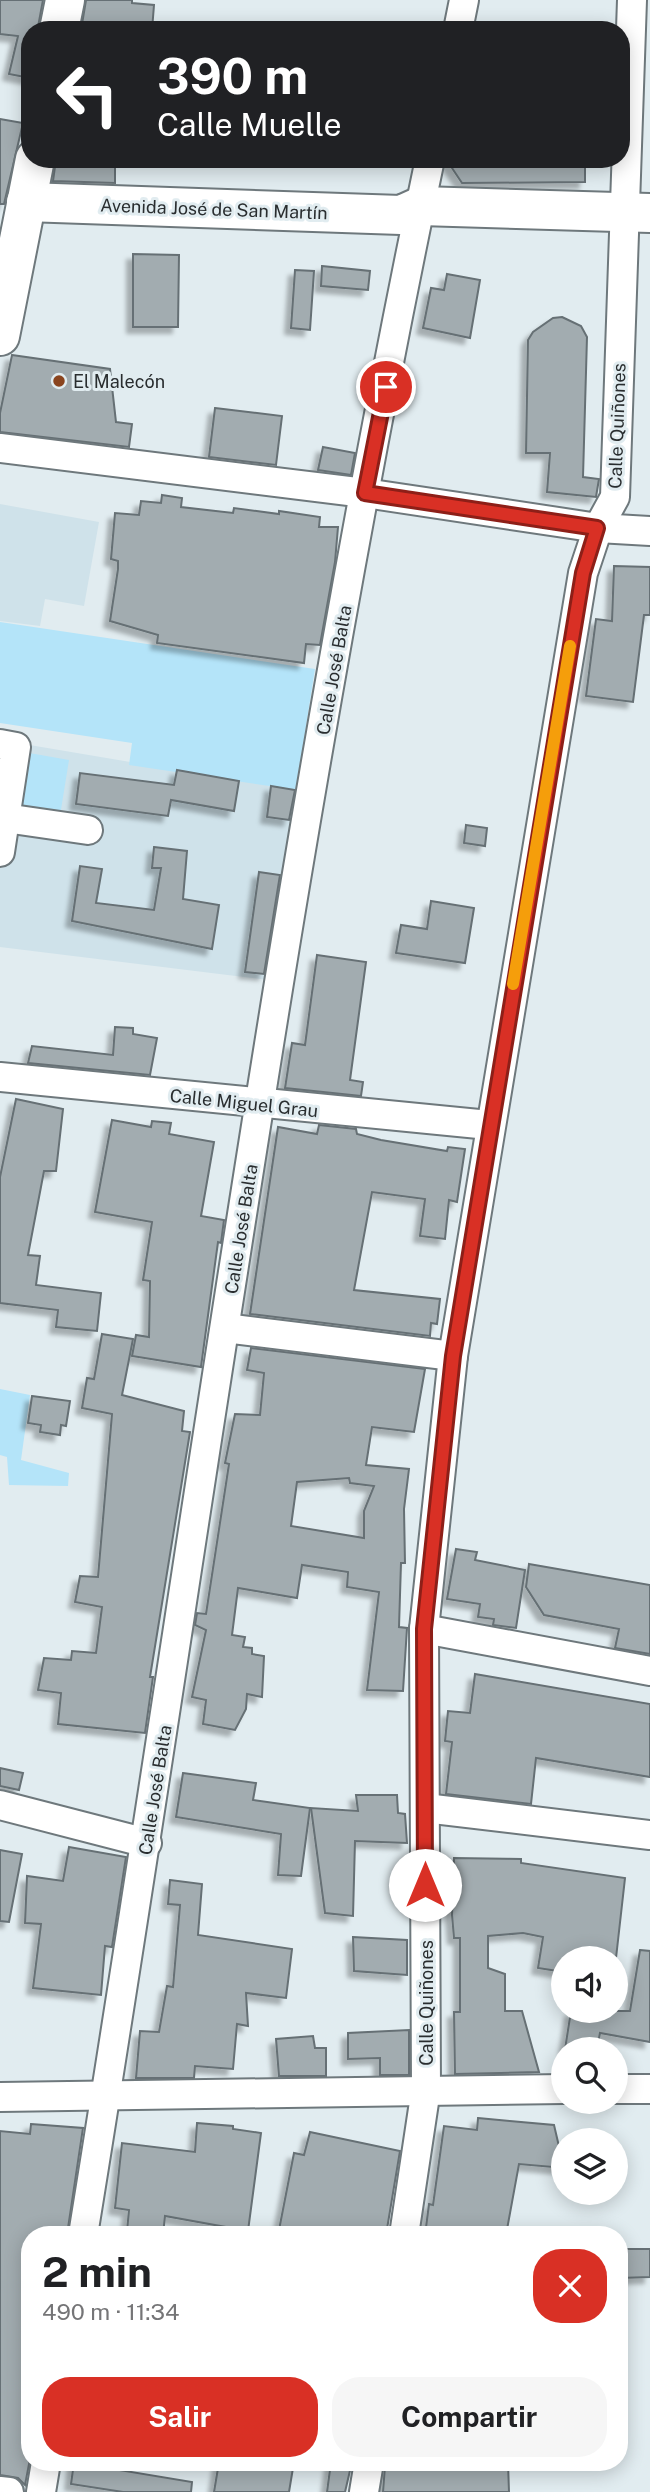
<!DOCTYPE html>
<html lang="es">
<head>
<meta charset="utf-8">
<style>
	:root { --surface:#fff; --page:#f6f6f6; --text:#202124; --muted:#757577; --accent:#d93025 }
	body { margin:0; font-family:"Public Sans",sans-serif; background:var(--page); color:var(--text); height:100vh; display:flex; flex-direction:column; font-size:26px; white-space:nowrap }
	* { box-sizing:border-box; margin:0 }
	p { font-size:23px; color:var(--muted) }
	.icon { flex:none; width:38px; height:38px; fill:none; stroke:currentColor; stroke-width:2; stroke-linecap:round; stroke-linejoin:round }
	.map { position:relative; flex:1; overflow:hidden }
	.panel { position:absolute; left:21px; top:2226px; width:607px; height:245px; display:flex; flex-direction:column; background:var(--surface); border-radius:28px; box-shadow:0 4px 18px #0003 }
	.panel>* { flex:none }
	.guide { position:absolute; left:21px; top:21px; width:609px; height:147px; border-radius:28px; box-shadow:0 4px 18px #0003; background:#202124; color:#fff; overflow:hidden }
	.tools { position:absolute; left:551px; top:1946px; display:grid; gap:14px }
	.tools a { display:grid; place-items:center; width:77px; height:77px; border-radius:50%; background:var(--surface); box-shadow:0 4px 18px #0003; font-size:35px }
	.pin { position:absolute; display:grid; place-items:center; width:60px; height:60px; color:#fff; margin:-30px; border:4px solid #fff; border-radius:50%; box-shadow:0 2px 7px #0007 }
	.me { position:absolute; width:77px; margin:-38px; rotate:0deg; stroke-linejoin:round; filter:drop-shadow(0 0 5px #0008) }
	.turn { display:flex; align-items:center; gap:24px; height:147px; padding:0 21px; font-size:32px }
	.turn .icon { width:91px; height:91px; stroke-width:2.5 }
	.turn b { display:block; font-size:49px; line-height:60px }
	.round { display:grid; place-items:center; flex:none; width:74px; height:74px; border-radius:28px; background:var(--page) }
	.overview { display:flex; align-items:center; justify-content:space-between; height:119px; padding:0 21px }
	h1 { font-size:42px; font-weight:700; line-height:52px }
	.cta { display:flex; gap:14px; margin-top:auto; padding:14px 21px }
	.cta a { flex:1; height:80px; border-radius:28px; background:var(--accent); color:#fff; font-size:28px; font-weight:700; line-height:80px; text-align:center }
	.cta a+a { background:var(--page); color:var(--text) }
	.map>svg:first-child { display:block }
	.built { fill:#cfe2ea }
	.green { fill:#b4e4f9 }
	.building { fill:#a2acb0; stroke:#667074; stroke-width:2; fill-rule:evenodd; filter:url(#shadow) }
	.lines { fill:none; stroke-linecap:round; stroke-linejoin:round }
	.street-casing { stroke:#6e787c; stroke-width:32 }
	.secondary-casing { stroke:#6e787c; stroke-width:42 }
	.street { stroke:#fff; stroke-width:28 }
	.secondary { stroke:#fff; stroke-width:38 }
	.route-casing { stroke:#8d1f18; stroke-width:18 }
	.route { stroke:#d93025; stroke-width:12 }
	.slow { stroke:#f59e0b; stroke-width:12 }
	.poi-dot { fill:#8a441e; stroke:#e1ecf0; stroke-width:2.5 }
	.labels { text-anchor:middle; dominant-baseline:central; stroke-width:6; stroke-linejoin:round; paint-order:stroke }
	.street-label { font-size:18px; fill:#292d2f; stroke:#e1ecf0 }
	.poi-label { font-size:18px; fill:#292d2f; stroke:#e1ecf0; text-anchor:start }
</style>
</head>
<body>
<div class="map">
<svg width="650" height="2492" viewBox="0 0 650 2492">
	<defs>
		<filter id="shadow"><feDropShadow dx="-6" dy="6" stdDeviation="2" flood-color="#0004"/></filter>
	</defs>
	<rect width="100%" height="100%" fill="#e1ecf0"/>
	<g class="built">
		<polygon points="0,504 99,522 84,606 45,599 40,626 0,621"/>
		<polygon points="0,740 296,790 269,980 0,947"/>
	</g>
	<g class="green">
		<polygon points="0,622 315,669 296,790 129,765 132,743 0,723"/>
		<polygon points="18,751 69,760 59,822 8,815"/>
		<polygon points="0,1389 30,1395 21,1460 69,1473 68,1486 9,1485 7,1457 0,1455"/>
	</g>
	<g class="building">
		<polygon points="0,0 43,0 38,27 30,30 30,78 9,74 18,36 0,34"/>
		<polygon points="86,0 132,0 132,3 154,5 152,30 81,30"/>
		<polygon points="0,119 23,123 4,204 0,204"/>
		<polygon points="56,159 115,162 115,183 53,181"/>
		<polygon points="446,159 585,159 585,182 462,183"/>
		<polygon points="133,254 179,255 178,327 133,327"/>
		<polygon points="322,266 370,271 368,290 321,286"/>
		<polygon points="295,270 314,271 310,330 291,328"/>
		<polygon points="447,274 480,280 470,338 423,328 431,288 444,290"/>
		<polygon points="562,317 581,326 587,337 583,477 599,479 596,497 547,492 550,453 526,453 528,340 533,332 553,318"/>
		<polygon points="12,355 110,369 116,422 132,424 129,447 0,432 0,413"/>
		<polygon points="215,408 282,416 276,465 209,457"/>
		<polygon points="323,447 355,453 351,475 318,470"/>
		<polygon points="162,495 182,498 181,507 233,513 234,508 279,514 279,511 320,517 319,527 338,527 335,562 320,645 306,644 304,663 157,643 158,635 110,621 118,569 118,561 111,559 115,513 139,515 141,501 161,503"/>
		<polygon points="614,566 650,567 650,615 644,615 633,702 586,696 596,619 612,621"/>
		<polygon points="177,770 239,781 234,811 171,800 168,816 76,804 80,773 174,785"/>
		<polygon points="271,786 295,790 289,820 267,817"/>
		<polygon points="466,825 487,828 485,846 464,843"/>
		<polygon points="154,847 187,851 183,899 219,905 212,949 72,921 80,866 102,869 96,903 154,910 161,868 152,868"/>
		<polygon points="259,872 280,875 264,974 245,972"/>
		<polygon points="431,901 474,908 465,963 396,953 401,925 427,929"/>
		<polygon points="317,955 366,962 350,1080 363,1082 361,1096 285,1088 292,1043 305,1045"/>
		<polygon points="115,1027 133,1028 133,1034 157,1038 150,1075 28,1063 32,1046 113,1055"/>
		<polygon points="16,1099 63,1109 56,1171 44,1171 28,1255 40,1256 36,1285 101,1293 97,1331 56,1327 58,1310 0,1303 0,1177"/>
		<polygon points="112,1120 151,1127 152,1121 171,1123 169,1134 214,1142 201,1216 224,1220 221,1243 218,1242 201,1367 132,1356 136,1335 149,1337 150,1281 143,1280 152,1222 95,1212"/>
		<polygon points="319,1125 356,1129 357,1134 381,1140 447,1151 448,1147 465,1149 457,1202 449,1200 445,1239 420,1236 425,1199 372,1192 354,1290 440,1299 437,1324 431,1323 430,1336 250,1314 278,1127 317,1134"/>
		<polygon points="102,1334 133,1339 122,1395 184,1411 182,1431 190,1432 150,1677 153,1677 145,1733 58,1724 61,1693 38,1690 44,1658 71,1660 72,1651 96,1653 102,1607 75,1602 80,1576 98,1577 112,1414 82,1408 87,1378 94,1379"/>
		<path d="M251 1348 425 1369 414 1432 372 1427 366 1465 409 1469 404 1509 405 1563H401L399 1627 407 1628 403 1691 367 1690 379 1592 347 1587 348 1572 302 1565 297 1598 238 1588 232 1635 245 1637 243 1647 252 1648V1654L264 1656 262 1697 247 1694 246 1709 235 1730 203 1724 206 1700 192 1697 206 1630 195 1625 197 1613 206 1614 229 1464 225 1463 235 1414 260 1415 264 1373 247 1370ZM349 1478 350 1483 374 1486 364 1511V1538L291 1526 297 1482Z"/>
		<polygon points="32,1396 70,1401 66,1426 61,1425 60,1435 40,1432 41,1425 28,1423"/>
		<polygon points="456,1549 477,1552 475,1560 525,1570 516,1628 493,1625 494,1619 478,1617 480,1604 447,1599"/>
		<polygon points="529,1564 650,1585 650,1654 615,1648 619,1629 544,1615 526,1587"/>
		<polygon points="475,1674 650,1704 650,1777 536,1758 531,1804 446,1794 452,1742 445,1741 448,1711 470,1713"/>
		<polygon points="0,1768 23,1773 19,1790 0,1786"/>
		<polygon points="183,1773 256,1783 253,1800 310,1808 301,1876 278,1875 281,1834 176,1817"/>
		<polygon points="356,1795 397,1795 398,1813 405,1814 407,1843 355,1841 353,1916 325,1913 311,1808 358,1811"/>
		<polygon points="69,1847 126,1857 112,1947 105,1946 101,1995 33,1988 41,1924 25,1923 27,1876 63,1881"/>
		<polygon points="0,1850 22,1854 9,1922 0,1921"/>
		<polygon points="454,1858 521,1859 521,1863 625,1878 616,1958 564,1958 564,1972 538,1968 543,1937 523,1933 488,1936 488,1968 505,1974 505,2011 522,2011 539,2072 455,2074 454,2012 460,2012 460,1938 454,1938 452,1915"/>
		<polygon points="170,1880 202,1884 198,1935 292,1949 286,1998 246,1993 248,2026 237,2024 233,2069 195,2066 194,2078 136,2078 140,2031 159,2032 167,1986 173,1987 180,1905 168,1904"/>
		<polygon points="353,1937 407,1940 407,1975 354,1971"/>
		<polygon points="640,1950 650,1951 650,2042 600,2033 597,2049 565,2049 571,2011 630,2011"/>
		<polygon points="409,2030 409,2075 380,2075 380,2058 348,2059 348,2033"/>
		<polygon points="313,2036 315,2048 326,2048 326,2076 279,2076 276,2039"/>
		<polygon points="478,2118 554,2125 564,2168 519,2164 506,2235 425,2235 429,2204 433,2205 444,2126 477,2130"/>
		<polygon points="197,2123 233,2126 233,2129 261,2133 248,2231 165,2216 163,2235 127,2231 129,2210 115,2208 122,2143 195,2152"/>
		<polygon points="31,2124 83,2128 67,2235 30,2235 30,2459 25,2485 18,2478 0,2475 0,2131 30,2134"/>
		<polygon points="310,2132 400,2151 386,2235 278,2235 294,2153 304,2155"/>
		<polygon points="620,2249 650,2249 650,2277 620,2278"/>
		<polygon points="74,2462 108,2462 107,2468 192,2482 191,2492 123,2492 71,2484"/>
		<polygon points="219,2462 294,2462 289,2492 214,2492"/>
		<polygon points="331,2462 352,2462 345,2492 327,2492"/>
		<polygon points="395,2462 508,2462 509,2492 383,2492 385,2466 394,2467"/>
	</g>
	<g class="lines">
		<defs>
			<g id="street">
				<polyline points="458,30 464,0"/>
				<polyline points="0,448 365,493 598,528 650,531"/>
				<polyline points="0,744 16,747 0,852"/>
				<polyline points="5,818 88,830"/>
				<polyline points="0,1077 489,1125"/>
				<polyline points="225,1328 453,1356"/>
				<polyline points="424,1629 650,1671"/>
				<polyline points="0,1805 147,1843"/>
				<polyline points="425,1808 650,1835"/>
				<polyline points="616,2089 650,2089"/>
				<polyline points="0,2097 564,2089"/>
				<path d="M83 2235C196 1543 286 846 430 159"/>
				<polyline points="404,2235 426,2089 424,1629 453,1356 583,573 598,528 615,497 632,0"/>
				<polyline points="0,2491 9,2492"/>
				<polyline points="41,2492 46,2462"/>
				<polyline points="364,2492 369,2462"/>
			</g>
			<g id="secondary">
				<polyline points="59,30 65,0"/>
				<polyline points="26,202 401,215 421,206 650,213"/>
				<polyline points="0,336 35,159"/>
			</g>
		</defs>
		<use href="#street" class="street-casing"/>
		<use href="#secondary" class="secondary-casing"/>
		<use href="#street" class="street"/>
		<use href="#secondary" class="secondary"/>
	</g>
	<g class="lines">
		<defs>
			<polyline id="route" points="386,387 365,493 597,528 583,573 453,1356 424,1629 425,1885"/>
		</defs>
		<use href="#route" class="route-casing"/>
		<use href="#route" class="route"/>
		<polyline class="slow" points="513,984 570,646"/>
	</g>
	<circle class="poi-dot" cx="59" cy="381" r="7"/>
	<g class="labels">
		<g class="street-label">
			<text transform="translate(214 209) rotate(2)">Avenida José de San Martín</text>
			<text transform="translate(617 426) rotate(-88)">Calle Quiñones</text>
			<text transform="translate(334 670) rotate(-80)">Calle José Balta</text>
			<text transform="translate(244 1103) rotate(6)">Calle Miguel Grau</text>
			<text transform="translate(241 1229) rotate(-81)">Calle José Balta</text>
			<text transform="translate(155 1790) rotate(-81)">Calle José Balta</text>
			<text transform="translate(426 2003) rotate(-90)">Calle Quiñones</text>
		</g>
		<g class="poi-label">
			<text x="73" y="381">El Malecón</text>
		</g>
	</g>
</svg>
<div class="tools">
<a><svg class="icon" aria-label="sound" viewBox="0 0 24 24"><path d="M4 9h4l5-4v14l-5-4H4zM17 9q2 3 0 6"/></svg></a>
<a><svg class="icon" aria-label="search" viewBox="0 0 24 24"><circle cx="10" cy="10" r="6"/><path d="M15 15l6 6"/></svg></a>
<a><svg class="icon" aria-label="layers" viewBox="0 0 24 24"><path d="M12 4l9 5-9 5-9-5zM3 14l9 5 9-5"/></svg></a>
</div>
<div class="pin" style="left:386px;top:387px;background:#d93025"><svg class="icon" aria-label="arrive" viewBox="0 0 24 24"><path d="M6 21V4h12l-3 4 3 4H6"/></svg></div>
<svg class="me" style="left:425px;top:1885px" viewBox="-20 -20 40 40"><circle r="19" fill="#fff"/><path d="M0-13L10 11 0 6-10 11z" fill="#d93025"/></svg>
<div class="guide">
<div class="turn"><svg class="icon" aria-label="left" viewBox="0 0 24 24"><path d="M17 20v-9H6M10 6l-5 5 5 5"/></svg><div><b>390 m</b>Calle Muelle</div></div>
</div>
<section class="panel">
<div class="overview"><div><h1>2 min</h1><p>490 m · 11:34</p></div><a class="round" style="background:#d93025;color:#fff"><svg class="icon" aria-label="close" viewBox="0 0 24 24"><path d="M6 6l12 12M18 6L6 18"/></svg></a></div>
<div class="cta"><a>Salir</a><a>Compartir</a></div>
</section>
</div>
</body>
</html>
